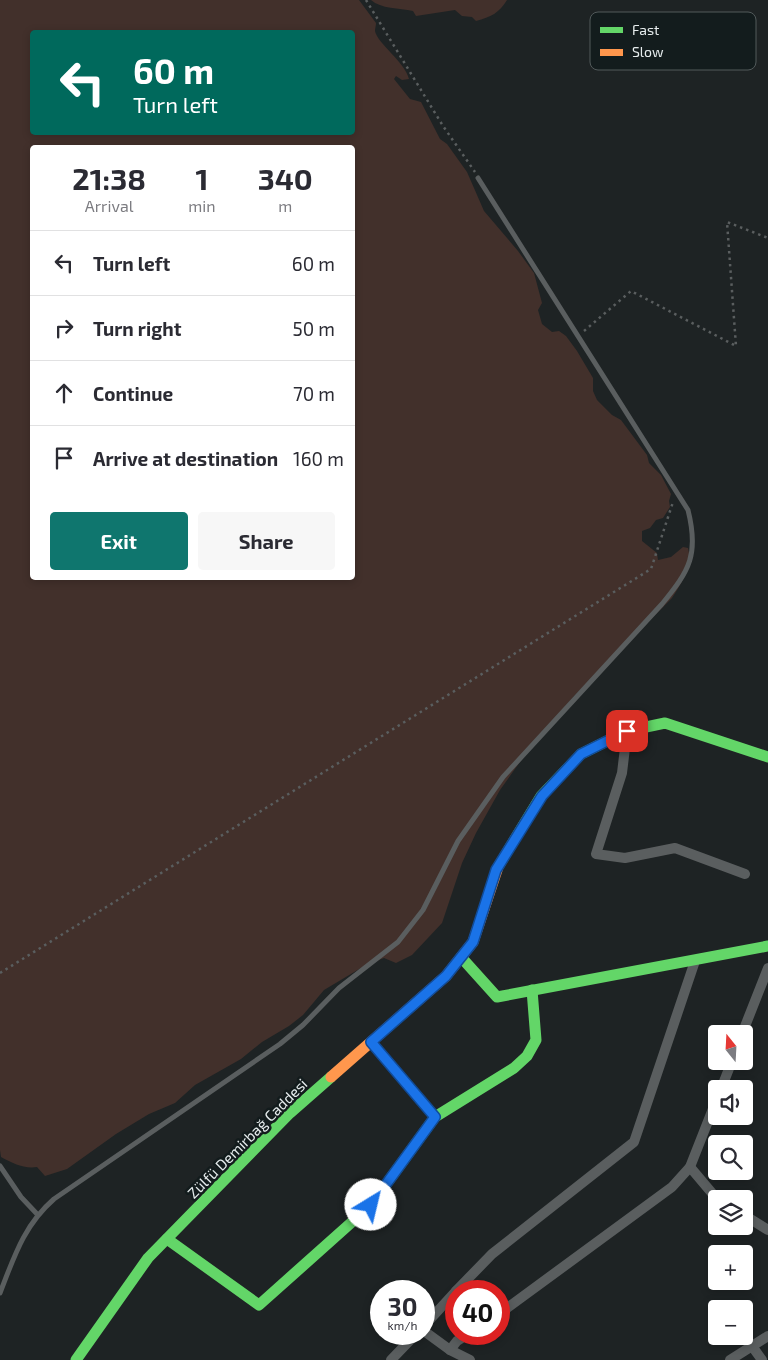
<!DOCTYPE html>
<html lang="en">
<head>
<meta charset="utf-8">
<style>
	:root { --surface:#fff; --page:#f7f7f7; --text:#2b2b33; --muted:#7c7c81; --line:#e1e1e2; --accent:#0f766e }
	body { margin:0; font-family:"Exo 2",sans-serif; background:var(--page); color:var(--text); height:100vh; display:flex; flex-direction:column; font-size:19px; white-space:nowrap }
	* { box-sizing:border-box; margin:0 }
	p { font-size:16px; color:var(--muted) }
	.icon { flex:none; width:28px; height:28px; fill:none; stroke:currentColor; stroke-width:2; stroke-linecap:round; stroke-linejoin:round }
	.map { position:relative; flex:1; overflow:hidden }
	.sheet { position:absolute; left:30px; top:145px; width:325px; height:435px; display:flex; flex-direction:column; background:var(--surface); border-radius:5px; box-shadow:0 2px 8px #0003 }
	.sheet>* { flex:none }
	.hud { position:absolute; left:30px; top:30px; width:325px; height:105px; border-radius:5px; box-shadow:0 2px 8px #0003; background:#00695c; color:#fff; overflow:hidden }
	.needle { width:32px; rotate:342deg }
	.fabs { position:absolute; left:708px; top:1025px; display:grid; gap:10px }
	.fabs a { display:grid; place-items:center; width:45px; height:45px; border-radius:5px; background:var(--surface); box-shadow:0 2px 8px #0003; font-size:25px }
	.speed { position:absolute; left:370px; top:1280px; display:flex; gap:10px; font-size:25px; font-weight:700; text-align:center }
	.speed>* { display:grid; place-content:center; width:65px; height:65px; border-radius:50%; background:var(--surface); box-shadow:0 2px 8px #0003; line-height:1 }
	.speed small { font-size:12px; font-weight:400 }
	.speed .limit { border:8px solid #d22; background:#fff; color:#111 }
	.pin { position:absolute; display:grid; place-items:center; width:42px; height:42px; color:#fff; margin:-21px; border-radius:10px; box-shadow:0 2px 8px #0006 }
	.me { position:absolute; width:55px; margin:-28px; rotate:36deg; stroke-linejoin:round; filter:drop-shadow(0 0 4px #0008) }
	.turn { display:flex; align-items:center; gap:18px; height:105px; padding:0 20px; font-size:22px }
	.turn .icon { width:65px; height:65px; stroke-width:2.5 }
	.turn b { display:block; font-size:35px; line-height:42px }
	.eta { display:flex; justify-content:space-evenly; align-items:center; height:85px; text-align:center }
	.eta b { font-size:30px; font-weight:700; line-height:35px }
	.action { display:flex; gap:10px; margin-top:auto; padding:10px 20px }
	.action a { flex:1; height:58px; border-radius:5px; background:var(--accent); color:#fff; font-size:20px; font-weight:700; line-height:58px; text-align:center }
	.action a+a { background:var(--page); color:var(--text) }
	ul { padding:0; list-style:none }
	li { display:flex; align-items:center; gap:15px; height:65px; padding:0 20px; border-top:1px solid var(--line) }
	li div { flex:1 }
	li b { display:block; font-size:19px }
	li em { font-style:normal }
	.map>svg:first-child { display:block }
	.green { fill:#42302b; fill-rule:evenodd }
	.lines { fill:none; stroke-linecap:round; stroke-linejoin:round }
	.path { stroke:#5a5e5f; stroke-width:2.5; stroke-dasharray:2.5 4; stroke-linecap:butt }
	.lane { stroke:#5a5e5f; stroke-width:5 }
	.street { stroke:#5a5e5f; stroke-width:10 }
	.fast { stroke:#63d668; stroke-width:11 }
	.slow { stroke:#ff974d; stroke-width:11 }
	.route-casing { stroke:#114b97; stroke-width:12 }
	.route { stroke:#1a73e8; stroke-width:9 }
	.labels { text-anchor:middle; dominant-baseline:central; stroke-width:5; stroke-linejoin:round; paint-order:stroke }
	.street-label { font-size:15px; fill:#e6eced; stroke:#131c1d }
	.key { fill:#131c1d; stroke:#525a5b; stroke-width:1 }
	.key-label { font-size:14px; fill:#e6eced }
</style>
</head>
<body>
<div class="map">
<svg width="768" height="1360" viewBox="0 0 768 1360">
	<rect width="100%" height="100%" fill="#1e2324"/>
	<g class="green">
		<path d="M0 0H359L376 23C376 26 375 28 375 31 377 43 405 62 409 79L402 80 396 76 394 79 410 99 421 102 440 139 447 144 467 172 484 211 518 251 534 273 542 303 538 310 542 324 552 332 559 331 566 336 577 351 593 378V391L597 400 612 415 621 420 647 455 649 463 661 475 671 494 669 501 670 507 663 518 656 520 650 528 642 531V541L657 553 658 560 671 557 683 547 688 548C693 565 681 584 672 598L575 695 532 745 500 790 476 833 462 863 442 923 412 955 396 963 384 958 366 965 324 990 303 1015 289 1026 262 1042 241 1059 195 1085 175 1103 149 1114 116 1134 67 1169 45 1176 37 1167C24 1169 12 1163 1 1157L0 1150ZM32 32H352V132H32ZM32 148H352V578H32Z"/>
		<path d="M371 0H507C499 13 491 17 476 21L472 17 462 16 455 10 416 16 413 11C399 8 381 9 371 0Z"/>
	</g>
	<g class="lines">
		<g class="path">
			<polyline points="366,0 443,126 475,172"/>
			<polyline points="584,331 631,291 736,346 727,222 768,238"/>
			<polyline points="0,973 651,569 673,502"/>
		</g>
		<g class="lane">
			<polyline points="0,1166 21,1197 37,1214"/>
			<path d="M0 1293C14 1257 24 1225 54 1199L280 1044 303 1025 339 988 398 942 423 910 458 841 503 777 662 604C690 570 699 554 688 510L478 178"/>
		</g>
		<g class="street">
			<polyline points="627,731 622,773 596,854 625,858 675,848 745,874"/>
			<polyline points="742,1034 768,968"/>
			<polyline points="371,1042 435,1117"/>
			<polyline points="721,1089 732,1061"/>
			<polyline points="690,1167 717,1199"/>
			<polyline points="744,1215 768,1230"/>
			<polyline points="456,1291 492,1254 634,1142 695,961"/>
			<polyline points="499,1314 672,1187 690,1167 716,1101"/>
			<polyline points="424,1326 456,1291"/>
			<polyline points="424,1331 450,1350 470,1360"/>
			<polyline points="752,1346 762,1360"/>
			<polyline points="450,1350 457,1341 468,1334"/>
			<polyline points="391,1360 416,1334"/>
			<polyline points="730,1360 768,1336"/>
		</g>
		<g class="fast">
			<polyline points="498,867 541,796 581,754 627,731 665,723 768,757"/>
			<polyline points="461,957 497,997 768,946"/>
			<polyline points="167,1239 259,1305 371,1205 435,1117 514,1068 527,1056 536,1040 532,990"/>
			<polyline points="76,1360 148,1258 290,1113 331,1077"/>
		</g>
		<polyline class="slow" points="331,1077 446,976 473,942 498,867"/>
	</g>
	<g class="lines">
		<defs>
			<polyline id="route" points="371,1205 435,1117 371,1042 446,976 473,942 496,870 542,796 581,754 627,731"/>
		</defs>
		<use href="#route" class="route-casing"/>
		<use href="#route" class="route"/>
	</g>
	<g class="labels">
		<g class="street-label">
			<text transform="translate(247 1138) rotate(-45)">Zülfü Demirbağ Caddesi</text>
		</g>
	</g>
	<rect x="590" y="12" width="166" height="58" rx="8" class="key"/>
	<rect x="600" y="27" width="23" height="6" fill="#63d668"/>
	<rect x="600" y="49" width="23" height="7" fill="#ff974d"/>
	<g class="key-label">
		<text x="632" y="35">Fast</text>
		<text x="632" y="57">Slow</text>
	</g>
</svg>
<div class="fabs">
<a><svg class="needle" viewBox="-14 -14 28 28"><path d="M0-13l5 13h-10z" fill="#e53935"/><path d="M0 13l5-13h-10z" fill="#7c7c81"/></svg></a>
<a><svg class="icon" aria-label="sound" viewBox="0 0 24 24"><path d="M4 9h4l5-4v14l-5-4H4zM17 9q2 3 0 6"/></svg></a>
<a><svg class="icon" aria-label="search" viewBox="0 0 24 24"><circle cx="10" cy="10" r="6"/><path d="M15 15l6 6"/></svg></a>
<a><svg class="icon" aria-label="layers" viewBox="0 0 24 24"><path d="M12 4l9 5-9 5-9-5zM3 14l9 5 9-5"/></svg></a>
<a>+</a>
<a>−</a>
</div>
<div class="speed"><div>30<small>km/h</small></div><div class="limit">40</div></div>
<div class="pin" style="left:627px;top:731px;background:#d93025"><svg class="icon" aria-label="arrive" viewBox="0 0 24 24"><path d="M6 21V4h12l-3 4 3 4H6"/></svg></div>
<svg class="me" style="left:371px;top:1205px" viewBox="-20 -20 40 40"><circle r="19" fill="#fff"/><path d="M0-13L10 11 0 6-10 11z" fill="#1a73e8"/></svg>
<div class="hud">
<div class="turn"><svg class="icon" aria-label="left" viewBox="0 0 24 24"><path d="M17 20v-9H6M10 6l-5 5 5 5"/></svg><div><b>60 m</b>Turn left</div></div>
</div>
<section class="sheet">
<div class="eta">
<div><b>21:38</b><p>Arrival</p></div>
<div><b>1</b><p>min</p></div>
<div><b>340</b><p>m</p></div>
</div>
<ul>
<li><svg class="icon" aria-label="left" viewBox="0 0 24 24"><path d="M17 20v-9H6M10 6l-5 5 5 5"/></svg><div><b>Turn left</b></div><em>60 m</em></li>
<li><svg class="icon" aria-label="right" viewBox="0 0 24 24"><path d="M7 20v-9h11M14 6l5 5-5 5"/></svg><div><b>Turn right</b></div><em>50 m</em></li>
<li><svg class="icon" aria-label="ahead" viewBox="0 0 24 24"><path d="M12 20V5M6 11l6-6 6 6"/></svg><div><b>Continue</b></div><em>70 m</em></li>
<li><svg class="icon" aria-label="arrive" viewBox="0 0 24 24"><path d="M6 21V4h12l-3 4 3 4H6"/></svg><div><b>Arrive at destination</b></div><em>160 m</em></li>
</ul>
<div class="action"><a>Exit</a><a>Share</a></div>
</section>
</div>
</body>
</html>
